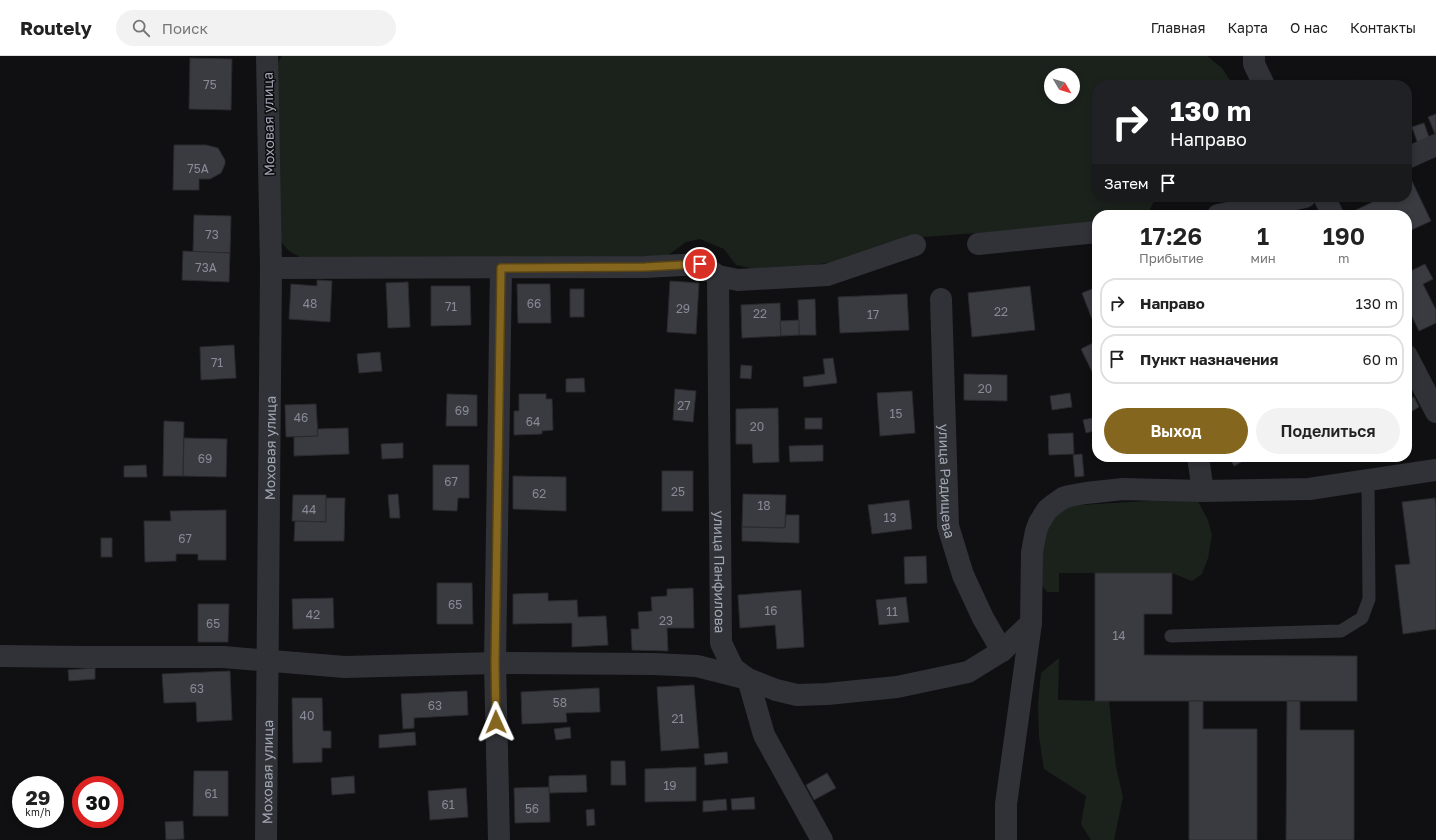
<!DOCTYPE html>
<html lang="ru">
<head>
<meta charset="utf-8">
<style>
	:root { --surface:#fff; --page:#f2f2f2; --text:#222; --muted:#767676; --line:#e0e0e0; --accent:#85661f }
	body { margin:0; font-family:"Golos Text",sans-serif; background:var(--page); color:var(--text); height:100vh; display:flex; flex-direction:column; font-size:15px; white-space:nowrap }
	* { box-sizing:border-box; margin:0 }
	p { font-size:13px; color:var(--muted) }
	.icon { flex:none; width:22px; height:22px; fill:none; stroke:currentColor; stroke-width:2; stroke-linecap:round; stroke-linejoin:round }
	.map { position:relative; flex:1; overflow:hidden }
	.sheet { position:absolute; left:1092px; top:154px; width:320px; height:252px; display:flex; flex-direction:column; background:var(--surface); border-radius:16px; box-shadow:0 2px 6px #0003 }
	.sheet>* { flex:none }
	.banner { position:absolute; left:1092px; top:24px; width:320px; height:122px; border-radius:16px; box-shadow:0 2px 6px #0003; background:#202124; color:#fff; overflow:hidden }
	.needle { width:26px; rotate:128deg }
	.controls { position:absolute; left:1044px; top:12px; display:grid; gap:8px }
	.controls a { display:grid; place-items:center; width:36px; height:36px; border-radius:50%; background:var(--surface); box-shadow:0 2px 6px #0003; font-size:20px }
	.speed { position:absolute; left:12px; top:720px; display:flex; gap:8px; font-size:20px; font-weight:700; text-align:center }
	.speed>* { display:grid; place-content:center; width:52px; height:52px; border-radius:50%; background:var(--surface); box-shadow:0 2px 6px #0003; line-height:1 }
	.speed small { font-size:10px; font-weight:400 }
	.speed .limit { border:6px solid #d22; background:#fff; color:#111 }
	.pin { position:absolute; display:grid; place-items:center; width:34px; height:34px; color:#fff; margin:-17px; border:2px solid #fff; border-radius:50%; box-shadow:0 1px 4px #0007 }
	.me { position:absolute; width:44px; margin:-22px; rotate:359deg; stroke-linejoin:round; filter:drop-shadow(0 0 3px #0008) }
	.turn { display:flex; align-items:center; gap:14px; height:84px; padding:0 12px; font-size:18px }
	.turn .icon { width:52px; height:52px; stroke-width:2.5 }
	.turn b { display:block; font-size:28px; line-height:34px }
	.then { display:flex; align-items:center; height:38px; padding:0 12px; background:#0003; gap:8px; font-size:15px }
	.eta { display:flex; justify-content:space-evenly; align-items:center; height:68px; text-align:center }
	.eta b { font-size:24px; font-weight:600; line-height:28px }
	.cta { display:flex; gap:8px; margin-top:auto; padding:8px 12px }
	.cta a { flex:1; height:46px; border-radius:24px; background:var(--accent); color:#fff; font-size:16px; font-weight:600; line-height:46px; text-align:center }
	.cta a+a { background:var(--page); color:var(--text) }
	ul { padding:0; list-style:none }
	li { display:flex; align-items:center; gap:12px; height:50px; margin:0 8px 6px; padding:0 4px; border:2px solid var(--line); border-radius:16px }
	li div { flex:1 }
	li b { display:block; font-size:15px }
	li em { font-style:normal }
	header { display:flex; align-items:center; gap:24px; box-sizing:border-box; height:56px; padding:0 20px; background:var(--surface); border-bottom:1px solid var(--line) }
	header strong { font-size:19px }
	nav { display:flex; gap:22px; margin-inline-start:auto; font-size:14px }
	.search { width:280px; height:36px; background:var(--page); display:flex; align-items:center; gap:10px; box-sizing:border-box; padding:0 14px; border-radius:22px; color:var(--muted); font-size:15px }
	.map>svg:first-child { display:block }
	.green { fill:#1b221c; fill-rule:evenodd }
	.building { fill:#3a3b40; stroke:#2a2a2e }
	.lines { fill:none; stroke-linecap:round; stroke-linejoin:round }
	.service { stroke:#313237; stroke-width:13 }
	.minor { stroke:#313237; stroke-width:22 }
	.route-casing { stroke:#564214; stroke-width:10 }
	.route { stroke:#85661f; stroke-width:7 }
	.labels { text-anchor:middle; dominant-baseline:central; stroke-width:3; stroke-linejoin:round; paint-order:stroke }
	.number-label { font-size:12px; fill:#878b97 }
	.street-label { font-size:14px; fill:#a1a6b4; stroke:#0c0b0d }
</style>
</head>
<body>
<header>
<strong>Routely</strong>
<div class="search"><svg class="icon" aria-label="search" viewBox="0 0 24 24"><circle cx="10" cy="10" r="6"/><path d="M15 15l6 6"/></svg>Поиск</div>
<nav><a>Главная</a><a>Карта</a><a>О нас</a><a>Контакты</a></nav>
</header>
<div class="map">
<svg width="1436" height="784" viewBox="0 0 1436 784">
	<rect width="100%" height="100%" fill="#101012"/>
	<g class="green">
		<path d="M282 0H1207L1222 12 1233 29H1097V141H1156L1149 155 1142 159H1097V168L923 181 843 205 766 215 736 209 724 193 700 183 686 186 663 203 308 206 288 194 278 182V6ZM1051 19H1073V41H1051Z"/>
		<polygon points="1196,442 1208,464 1212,479 1208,502 1202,518 1192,525 1172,517 1059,517 1059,536 1047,536 1039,525 1043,471 1065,450"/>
		<polygon points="1059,602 1058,644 1109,645 1116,711 1123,741 1114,784 1091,784 1081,768 1086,740 1044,713 1039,681 1038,648 1041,617"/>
	</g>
	<g class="building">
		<polygon points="190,2 232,3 231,54 189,53"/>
		<polygon points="1354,24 1355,29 1339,29 1338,28"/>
		<polygon points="1436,58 1436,80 1428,61"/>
		<polygon points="1424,67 1430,84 1418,88 1412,71"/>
		<polygon points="174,89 206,89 218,92 225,104 225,108 221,117 210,123 199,123 199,134 173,134"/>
		<polygon points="1409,119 1431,165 1407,176 1407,159 1359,159 1356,154 1383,141 1407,141 1407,120"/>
		<polygon points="194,159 231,160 230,197 193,196"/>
		<polygon points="183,195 230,197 229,226 182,224"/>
		<polygon points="1425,208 1433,223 1423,228 1436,254 1436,267 1419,275 1407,250 1407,217"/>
		<polygon points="317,224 332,225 330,266 289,263 291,228 317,230"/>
		<polygon points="670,225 699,227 696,278 667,276"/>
		<polygon points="408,226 410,271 388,272 386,227"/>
		<polygon points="517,228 550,228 551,267 518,267"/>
		<polygon points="431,230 470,230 471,269 431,270"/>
		<polygon points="1030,230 1035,274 972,281 968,237"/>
		<polygon points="1097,231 1097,262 1092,263 1082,237"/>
		<rect x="570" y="233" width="14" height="28"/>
		<polygon points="907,238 909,274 840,277 838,241"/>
		<polygon points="815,243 816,279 799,279 798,244"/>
		<polygon points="780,247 781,280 742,282 741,249"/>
		<polygon points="799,264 799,279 781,280 780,265"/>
		<polygon points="1097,285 1097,326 1081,293"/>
		<polygon points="234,289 236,322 201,324 200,291"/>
		<polygon points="380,296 382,315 359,317 357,298"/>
		<polygon points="833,302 837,327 804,331 803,321 825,318 823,303"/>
		<polygon points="741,309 752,310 751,323 740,322"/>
		<polygon points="964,318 1007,319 1007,345 964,344"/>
		<polygon points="584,322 585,336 566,336 566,323"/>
		<polygon points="675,333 696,335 693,366 673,364"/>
		<polygon points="912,335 915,377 880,380 877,337"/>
		<polygon points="1070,337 1072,351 1052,354 1050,340"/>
		<polygon points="447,338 477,339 477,370 446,370"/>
		<polygon points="519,338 546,338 546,343 552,343 553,374 542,375 542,378 514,379 514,355 519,355"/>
		<polygon points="1414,341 1419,351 1407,358 1407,344"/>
		<polygon points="316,348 318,380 286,381 285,349"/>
		<polygon points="778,352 779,406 753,407 752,388 736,388 736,353"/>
		<polygon points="1097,361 1097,374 1086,377 1083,364"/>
		<rect x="805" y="362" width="17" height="11"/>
		<polygon points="164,365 184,366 183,420 163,420"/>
		<polygon points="348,372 349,398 294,400 294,381 318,380 317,373"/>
		<polygon points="1073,377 1074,398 1049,399 1048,378"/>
		<polygon points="184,382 227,383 226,421 183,420"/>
		<polygon points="403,387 403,402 382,403 381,388"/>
		<polygon points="823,389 823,405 790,406 789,390"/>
		<polygon points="1082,398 1084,420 1075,421 1073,399"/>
		<polygon points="1229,401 1251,401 1234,410"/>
		<polygon points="146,409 147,421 124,421 124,410"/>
		<polygon points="433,409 469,409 469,442 458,442 457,455 433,454"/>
		<rect x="662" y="415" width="31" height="40"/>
		<polygon points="513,420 566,421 566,455 513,453"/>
		<polygon points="398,438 400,462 390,462 388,439"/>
		<polygon points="743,438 786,439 785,472 742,471"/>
		<polygon points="293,439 326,439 326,466 292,465"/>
		<polygon points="326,442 345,442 344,485 294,485 295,465 326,466"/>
		<polygon points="1435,442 1436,453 1436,573 1403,578 1395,509 1410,508 1402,446"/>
		<polygon points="909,444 912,473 872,478 868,449"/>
		<polygon points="226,454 226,504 198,504 198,498 176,498 176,505 145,506 144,465 171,465 170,455"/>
		<polygon points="786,459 799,459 799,487 742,485 742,471 785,472"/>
		<rect x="101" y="482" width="11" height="19"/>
		<polygon points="926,500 927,527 905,528 904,501"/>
		<polygon points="1095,517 1172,517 1172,558 1144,558 1144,599 1357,600 1357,645 1095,645"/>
		<polygon points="437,527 472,527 473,568 437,568"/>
		<polygon points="693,532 694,572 667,572 668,595 632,594 631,573 639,573 638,556 652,555 651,541 667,540 667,533"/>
		<polygon points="801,534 804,591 777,593 775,569 740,572 738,539"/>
		<polygon points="548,537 548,545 577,544 578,561 606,560 608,589 572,591 572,567 513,568 513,538"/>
		<polygon points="906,541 909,566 879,569 876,544"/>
		<polygon points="333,542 334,572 293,573 292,543"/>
		<polygon points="198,548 229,548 228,586 198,586"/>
		<polygon points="95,612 95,623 69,625 68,614"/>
		<polygon points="230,615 232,664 197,666 196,646 164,647 162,618"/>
		<polygon points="694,629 699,692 661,695 657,631"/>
		<polygon points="599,632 600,656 566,657 567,666 522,668 521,636"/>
		<polygon points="467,635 468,659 414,662 414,672 403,673 401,638"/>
		<polygon points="292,642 322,642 323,675 331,675 331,692 322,692 322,706 293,707"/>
		<polygon points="1189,645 1203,645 1203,673 1257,673 1257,784 1189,784"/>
		<polygon points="1287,645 1300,645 1300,674 1354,674 1354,784 1286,784"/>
		<polygon points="570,671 571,682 556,684 554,673"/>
		<polygon points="415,676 416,689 379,692 379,679"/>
		<polygon points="727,696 728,707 705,709 704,698"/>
		<polygon points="611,705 625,705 626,729 611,729"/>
		<polygon points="696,711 696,745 645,746 645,713"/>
		<polygon points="194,715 228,715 228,760 193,760"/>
		<polygon points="827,717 836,732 814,744 806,729"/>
		<polygon points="586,719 587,736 549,737 549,720"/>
		<polygon points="354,720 355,737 332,739 331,722"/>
		<polygon points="549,731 550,766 515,767 514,732"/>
		<polygon points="466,732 468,761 430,764 428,735"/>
		<polygon points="754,741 755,753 732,754 731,743"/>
		<polygon points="726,743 727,754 703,756 703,745"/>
		<polygon points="594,753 595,769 587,770 586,754"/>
		<polygon points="183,765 184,783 166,784 165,766"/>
	</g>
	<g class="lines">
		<polyline class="service" points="1171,580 1341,575 1362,562 1369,543 1368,424"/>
		<g class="minor">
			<polyline points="1254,0 1254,8 1264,29"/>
			<polyline points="1407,102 1436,89"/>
			<polyline points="1324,141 1333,159"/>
			<polyline points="1218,159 1305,141"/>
			<polyline points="978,188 1097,176"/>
			<polyline points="271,212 645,211 700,208 718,220 738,224 827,219 915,189"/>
			<path id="s1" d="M718 220 721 587 733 612 748 623 764 679 822 784"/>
			<path id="s2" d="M941 243 948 470 963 519 983 562 1002 595"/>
			<polyline points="1407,300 1436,356"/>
			<polyline points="1198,401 1203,435"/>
			<polyline points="0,600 85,601 223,601 345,611 495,607 654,608 697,610 748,623 776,634 797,639 827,638 897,631 968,616 1002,595 1031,567"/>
			<path id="s3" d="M266 784 271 212 267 0"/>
			<polyline points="499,784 495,607 501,212"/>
			<polyline points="1006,784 1006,748 1031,567 1032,496 1036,475 1039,467 1047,454 1053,449 1063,442 1069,440 1086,437 1123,433 1203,435 1309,433 1436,414"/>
		</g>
	</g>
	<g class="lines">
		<defs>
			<polyline id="route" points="496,666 495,607 501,212 645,211 700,208"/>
		</defs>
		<use href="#route" class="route-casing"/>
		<use href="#route" class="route"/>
	</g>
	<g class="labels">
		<g class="number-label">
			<text x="210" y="28">75</text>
			<text x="198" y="112">75А</text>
			<text x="212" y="178">73</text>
			<text x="206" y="211">73А</text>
			<text x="310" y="247">48</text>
			<text x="534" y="247">66</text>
			<text x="451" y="250">71</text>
			<text x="683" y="252">29</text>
			<text x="1001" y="255">22</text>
			<text x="760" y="257">22</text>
			<text x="873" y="258">17</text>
			<text x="217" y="306">71</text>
			<text x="985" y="332">20</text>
			<text x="684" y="349">27</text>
			<text x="462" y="354">69</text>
			<text x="896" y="357">15</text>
			<text x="301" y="361">46</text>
			<text x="533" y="365">64</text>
			<text x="757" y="370">20</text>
			<text x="205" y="402">69</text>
			<text x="451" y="425">67</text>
			<text x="678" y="435">25</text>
			<text x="539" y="437">62</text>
			<text x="764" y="449">18</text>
			<text x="309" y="453">44</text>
			<text x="890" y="461">13</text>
			<text x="185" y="482">67</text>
			<text x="455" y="548">65</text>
			<text x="771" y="554">16</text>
			<text x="892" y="555">11</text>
			<text x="313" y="558">42</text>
			<text x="666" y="564">23</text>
			<text x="213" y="567">65</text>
			<text x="1119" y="579">14</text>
			<text x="197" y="632">63</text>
			<text x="560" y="646">58</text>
			<text x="435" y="649">63</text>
			<text x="307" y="659">40</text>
			<text x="678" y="662">21</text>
			<text x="670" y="729">19</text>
			<text x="211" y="737">61</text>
			<text x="448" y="748">61</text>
			<text x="532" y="752">56</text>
		</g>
		<g class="street-label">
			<text transform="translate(268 68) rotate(-91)">Моховая улица</text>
			<text stroke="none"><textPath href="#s3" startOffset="392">Моховая улица</textPath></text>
			<text stroke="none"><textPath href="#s2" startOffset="182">улица Радищева</textPath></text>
			<text stroke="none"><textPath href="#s1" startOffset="296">улица Панфилова</textPath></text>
			<text stroke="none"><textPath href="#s3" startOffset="68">Моховая улица</textPath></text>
		</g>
	</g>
</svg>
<div class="controls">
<a><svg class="needle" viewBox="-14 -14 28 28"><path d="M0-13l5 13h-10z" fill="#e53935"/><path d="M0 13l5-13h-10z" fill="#767676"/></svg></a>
</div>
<div class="speed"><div>29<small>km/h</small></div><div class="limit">30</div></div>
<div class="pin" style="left:700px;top:208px;background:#d93025"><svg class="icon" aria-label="arrive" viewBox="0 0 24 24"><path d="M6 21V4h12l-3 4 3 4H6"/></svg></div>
<svg class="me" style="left:496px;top:666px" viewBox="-20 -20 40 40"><path d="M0-17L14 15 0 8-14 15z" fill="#85661f" stroke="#fff" stroke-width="4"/></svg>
<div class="banner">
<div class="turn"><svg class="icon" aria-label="right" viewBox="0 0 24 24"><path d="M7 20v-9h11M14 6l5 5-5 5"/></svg><div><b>130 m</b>Направо</div></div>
<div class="then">Затем<svg class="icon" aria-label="arrive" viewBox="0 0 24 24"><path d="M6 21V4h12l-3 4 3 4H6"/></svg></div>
</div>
<section class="sheet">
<div class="eta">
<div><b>17:26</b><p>Прибытие</p></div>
<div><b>1</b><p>мин</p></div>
<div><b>190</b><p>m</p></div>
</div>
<ul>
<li><svg class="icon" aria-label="right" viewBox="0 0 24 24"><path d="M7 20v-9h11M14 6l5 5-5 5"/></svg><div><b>Направо</b></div><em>130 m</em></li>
<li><svg class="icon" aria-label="arrive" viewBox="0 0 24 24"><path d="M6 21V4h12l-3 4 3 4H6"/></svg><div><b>Пункт назначения</b></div><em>60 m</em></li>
</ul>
<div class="cta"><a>Выход</a><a>Поделиться</a></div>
</section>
</div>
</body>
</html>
